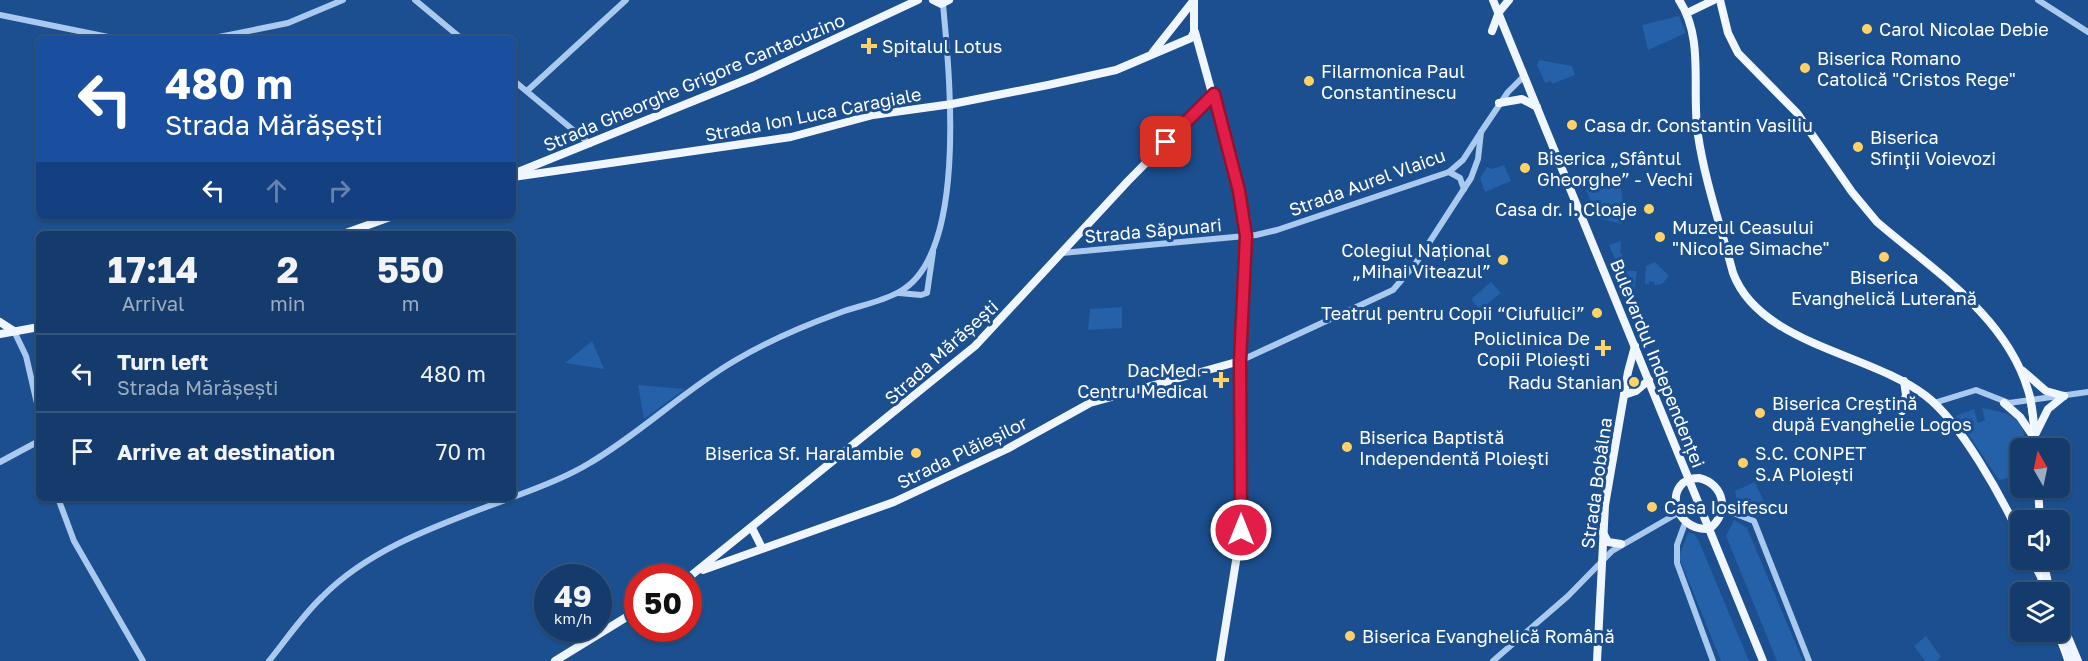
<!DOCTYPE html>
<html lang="en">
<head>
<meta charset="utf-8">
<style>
	:root { --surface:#143b6b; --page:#1d4271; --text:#f1f3f6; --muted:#9dadc1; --line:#33557e }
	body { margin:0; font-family:"Golos Text",sans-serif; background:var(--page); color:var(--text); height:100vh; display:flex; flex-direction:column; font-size:22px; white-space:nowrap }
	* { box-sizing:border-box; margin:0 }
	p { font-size:20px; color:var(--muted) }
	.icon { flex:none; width:33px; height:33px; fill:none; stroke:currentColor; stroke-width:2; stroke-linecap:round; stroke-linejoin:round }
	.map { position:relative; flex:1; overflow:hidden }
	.side { position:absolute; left:36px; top:231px; width:480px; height:270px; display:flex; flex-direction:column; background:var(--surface); border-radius:9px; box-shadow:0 2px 4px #0004,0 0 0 2px var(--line) }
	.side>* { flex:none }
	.hud { position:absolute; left:36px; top:36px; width:480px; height:183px; border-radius:9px; box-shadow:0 2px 4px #0004,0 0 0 2px var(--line); background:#1a4fa0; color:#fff; overflow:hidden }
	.needle { width:39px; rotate:351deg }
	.buttons { position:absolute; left:2010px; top:438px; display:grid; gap:12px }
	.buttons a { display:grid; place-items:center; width:60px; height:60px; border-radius:9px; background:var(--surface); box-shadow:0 2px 4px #0004,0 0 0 2px var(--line); font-size:30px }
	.speed { position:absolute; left:534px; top:564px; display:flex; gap:12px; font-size:30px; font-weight:700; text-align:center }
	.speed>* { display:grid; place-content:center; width:78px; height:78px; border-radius:50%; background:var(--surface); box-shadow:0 2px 4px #0004,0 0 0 2px var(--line); line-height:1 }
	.speed small { font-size:15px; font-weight:400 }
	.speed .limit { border:9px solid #d22; background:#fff; color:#111 }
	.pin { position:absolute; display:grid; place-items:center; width:51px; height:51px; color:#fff; margin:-26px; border-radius:12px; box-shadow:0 3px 9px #0006 }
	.me { position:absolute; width:66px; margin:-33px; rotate:0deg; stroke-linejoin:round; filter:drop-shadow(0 0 4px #0008) }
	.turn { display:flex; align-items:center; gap:21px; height:126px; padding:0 30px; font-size:27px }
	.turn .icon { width:78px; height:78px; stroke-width:2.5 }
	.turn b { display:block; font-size:42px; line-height:51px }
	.lanes { display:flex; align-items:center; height:57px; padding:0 30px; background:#0003; justify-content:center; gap:30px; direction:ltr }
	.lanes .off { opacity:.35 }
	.eta { display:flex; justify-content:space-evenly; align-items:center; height:102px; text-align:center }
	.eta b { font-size:36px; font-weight:700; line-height:42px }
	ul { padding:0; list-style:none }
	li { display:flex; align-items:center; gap:18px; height:78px; padding:0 30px; border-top:2px solid var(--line) }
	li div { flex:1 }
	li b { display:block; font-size:22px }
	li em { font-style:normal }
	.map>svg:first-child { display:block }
	.green { fill:#2461a8 }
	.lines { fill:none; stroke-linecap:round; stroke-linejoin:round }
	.minor { stroke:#a9c9ee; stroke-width:6 }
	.major { stroke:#f0f6ff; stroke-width:8 }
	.tram { stroke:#fff; stroke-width:1.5 }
	.route-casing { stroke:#92132f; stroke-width:15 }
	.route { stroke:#e11d48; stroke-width:10 }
	.poi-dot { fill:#ffd166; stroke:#1b4f8f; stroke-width:2 }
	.labels { text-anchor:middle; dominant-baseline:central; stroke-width:6; stroke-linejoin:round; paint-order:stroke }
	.poi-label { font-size:18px; fill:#fff; stroke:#1b4f8f; text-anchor:start }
	.street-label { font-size:18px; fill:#fff; stroke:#1b4f8f }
</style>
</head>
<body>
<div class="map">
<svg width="2088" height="661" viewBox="0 0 2088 661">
	<rect width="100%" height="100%" fill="#1b4f8f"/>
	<g class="green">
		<polygon points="1679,16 1686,33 1648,50 1642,25"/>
		<polygon points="1539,60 1572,66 1575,75 1552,84 1551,81 1545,83 1537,65"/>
		<polygon points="1504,165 1511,181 1485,192 1480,178 1487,167 1492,169"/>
		<polygon points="1620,175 1624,221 1622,224 1598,218 1586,189"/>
		<polygon points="1621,241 1620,253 1622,253 1623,261 1619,262 1621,271 1637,271 1633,299 1631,298 1609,245"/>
		<polygon points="1655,262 1669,276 1662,284 1655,285 1654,282 1649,281 1649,284 1645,284 1646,266"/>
		<polygon points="1491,282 1501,293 1480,310 1471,299"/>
		<polygon points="1122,307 1122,328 1088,330 1090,309"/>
		<polygon points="592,341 604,369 565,363"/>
		<polygon points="638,385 685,389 644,419"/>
		<path d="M1982 408C2011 414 2024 415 2026 448H2020V475L1999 480 1956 416 1974 409 1978 423 1985 420Z"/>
		<polygon points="1755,482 1765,504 1759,516 1738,507 1735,491"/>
		<polygon points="1734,520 1747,528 1803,661 1777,661 1726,536"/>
		<polygon points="1688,533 1694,534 1698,539 1749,661 1721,661 1679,557"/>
		<polygon points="1926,636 1941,657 1936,661 1925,661 1914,646"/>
	</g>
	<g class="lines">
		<g class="minor">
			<polyline points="415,0 462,39"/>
			<polyline points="2038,0 2088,32"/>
			<polyline points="0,15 118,39"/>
			<polyline points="209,39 288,23 343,0"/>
			<polyline points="513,80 590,144"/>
			<polyline points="527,91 626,0"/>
			<polyline points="1449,172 1460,178 1464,189"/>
			<polyline points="1062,253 1256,235 1277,230 1449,172 1463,160 1481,132"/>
			<polyline points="899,293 921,295 927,293 933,252"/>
			<polyline points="14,331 26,356 39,412"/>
			<polyline points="1240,361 1393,290 1416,263 1471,178 1478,159 1481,132 1508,92 1524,76"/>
			<polyline points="1934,403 1976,390 2009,403 2088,392"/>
			<polyline points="0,462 39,441"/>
			<path d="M513 497C538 488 565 478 588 464 640 434 684 390 736 360 768 341 803 326 839 313 858 306 881 302 899 292 969 255 949 70 943 4"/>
			<polyline points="58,498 74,541 143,661"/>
			<polyline points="1723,509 1754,521 1809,661"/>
			<polyline points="1685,523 1677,545 1677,563 1713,661"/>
			<path d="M269 661C286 640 302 616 322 597 372 546 445 523 510 498"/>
			<polyline points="1493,661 1568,596 1612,551 1678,513"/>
		</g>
		<g class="major">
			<polyline points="933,0 941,4 949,0"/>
			<polyline points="1493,0 1763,661"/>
			<path d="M1679 0C1705 39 1691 91 1698 135 1705 182 1721 227 1733 273 1760 345 1871 353 1926 396 1961 423 2001 496 2020 536"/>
			<path d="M1720 0 1728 33 1738 53 1797 113 1852 192 1877 222C1933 270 2006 316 2028 390 2034 408 2034 429 2036 448"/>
			<polyline points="1687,13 1714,0"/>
			<polyline points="1492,31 1499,12 1509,0"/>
			<polyline points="1195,32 1238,187 1246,236 1240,361 1241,530 1220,661"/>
			<polyline points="1153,52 1194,0"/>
			<polyline points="1499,103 1522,99 1537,107"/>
			<polyline points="513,174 753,77 918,0"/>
			<polyline points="513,177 791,137 873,115 952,104 1048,85 1116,70 1191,38 1194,32 1194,0"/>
			<polyline points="343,234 393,216"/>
			<polyline points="0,322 14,331"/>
			<polyline points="0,334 39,327"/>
			<polyline points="2023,371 2046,391 2064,396"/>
			<polyline points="1624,395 1636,391 1649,380"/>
			<polyline points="2004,403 2020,417 2033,436"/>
			<polyline points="1902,411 1906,395 1904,381"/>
			<polyline points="2036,433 2048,409 2064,396"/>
			<path d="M1699 478C1725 484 1730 514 1709 529 1671 531 1663 478 1699 478Z"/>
			<polyline points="2038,488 2040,520"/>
			<polyline points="752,528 762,548"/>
			<polyline points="1602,531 1608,542 1621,544"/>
			<polyline points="2032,560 2041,577 2044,592"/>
			<polyline points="2043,560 2050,592"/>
			<polyline points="703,570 894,502 1007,449 1090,403 1240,361"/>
			<polyline points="688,578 975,346 1128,181 1213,95"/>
			<polyline points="2060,618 2078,661"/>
			<polyline points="2057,632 2070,661"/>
			<polyline points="555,661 638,610"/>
			<polyline points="1597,661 1605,505 1628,372 1635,346"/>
		</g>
		<g class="tram">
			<polyline points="1719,0 1728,38 1734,51 1793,110 1864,209 1980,311 2004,342 2020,371 2026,390 2034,448"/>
			<polyline points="2036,488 2038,520"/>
			<polyline points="2040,560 2042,592"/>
			<polyline points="2055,632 2065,661"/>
		</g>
	</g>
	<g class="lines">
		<defs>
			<polyline id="route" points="1166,142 1214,94 1239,191 1246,236 1240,361 1241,530"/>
		</defs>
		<use href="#route" class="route-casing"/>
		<use href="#route" class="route"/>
	</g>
	<g class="poi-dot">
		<circle cx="1867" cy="29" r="6"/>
		<path d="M866 37h6v6h6v6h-6v6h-6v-6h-6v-6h6z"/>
		<circle cx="1805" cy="68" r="6"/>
		<circle cx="1309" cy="81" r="6"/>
		<circle cx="1572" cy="125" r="6"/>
		<circle cx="1858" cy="147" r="6"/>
		<circle cx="1525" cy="168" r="6"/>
		<circle cx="1649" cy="209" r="6"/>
		<circle cx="1660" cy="237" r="6"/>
		<circle cx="1884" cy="257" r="6"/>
		<circle cx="1503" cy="260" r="6"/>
		<circle cx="1597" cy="313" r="6"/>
		<path d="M1600 339h6v6h6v6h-6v6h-6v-6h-6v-6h6z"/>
		<path d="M1218 371h6v6h6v6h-6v6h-6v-6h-6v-6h6z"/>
		<circle cx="1634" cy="382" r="6"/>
		<circle cx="1760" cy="413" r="6"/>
		<circle cx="1347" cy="447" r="6"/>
		<circle cx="916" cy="453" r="6"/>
		<circle cx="1743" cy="463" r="6"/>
		<circle cx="1652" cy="507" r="6"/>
		<circle cx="1350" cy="636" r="6"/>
	</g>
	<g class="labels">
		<g class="poi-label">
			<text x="1879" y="29">Carol Nicolae Debie</text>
			<text x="882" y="46">Spitalul Lotus</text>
			<text x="1817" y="58">Biserica Romano<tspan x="1817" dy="21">Catolică "Cristos Rege"</tspan></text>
			<text x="1321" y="71">Filarmonica Paul<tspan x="1321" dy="21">Constantinescu</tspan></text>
			<text x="1584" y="125">Casa dr. Constantin Vasiliu</text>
			<text x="1870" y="137">Biserica<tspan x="1870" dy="21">Sfinţii Voievozi</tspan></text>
			<text x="1537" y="158">Biserica „Sfântul<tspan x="1537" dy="21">Gheorghe” - Vechi</tspan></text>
			<text x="1637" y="209" text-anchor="end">Casa dr. I. Cloaje</text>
			<text x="1672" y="227">Muzeul Ceasului<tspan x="1672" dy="21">"Nicolae Simache"</tspan></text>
			<text x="1491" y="250" text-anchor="end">Colegiul Național<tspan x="1491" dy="21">„Mihai Viteazul”</tspan></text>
			<text x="1884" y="277" text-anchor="middle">Biserica<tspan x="1884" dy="21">Evanghelică Luterană</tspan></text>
			<text x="1585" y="313" text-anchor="end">Teatrul pentru Copii “Ciufulici”</text>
			<text x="1590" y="338" text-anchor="end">Policlinica De<tspan x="1590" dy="21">Copii Ploiești</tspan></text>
			<text x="1208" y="370" text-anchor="end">DacMed -<tspan x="1208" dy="21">Centru Medical</tspan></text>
			<text x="1622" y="382" text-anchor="end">Radu Stanian</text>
			<text x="1772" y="403">Biserica Creştină<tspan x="1772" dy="21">după Evanghelie Logos</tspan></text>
			<text x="1359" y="437">Biserica Baptistă<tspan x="1359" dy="21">Independentă Ploieşti</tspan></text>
			<text x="904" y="453" text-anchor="end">Biserica Sf. Haralambie</text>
			<text x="1755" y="453">S.C. CONPET<tspan x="1755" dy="21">S.A Ploiești</tspan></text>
			<text x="1664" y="507">Casa Iosifescu</text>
			<text x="1362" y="636">Biserica Evanghelică Română</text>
		</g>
		<g class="street-label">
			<text transform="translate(694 82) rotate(-23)">Strada Gheorghe Grigore Cantacuzino</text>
			<text transform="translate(813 114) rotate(-11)">Strada Ion Luca Caragiale</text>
			<text transform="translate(1367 182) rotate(-20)">Strada Aurel Vlaicu</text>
			<text transform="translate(1153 230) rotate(-5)">Strada Săpunari</text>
			<text transform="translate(941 352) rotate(-42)">Strada Mărășești</text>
			<text transform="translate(1658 363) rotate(68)">Bulevardul Independenței</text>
			<text transform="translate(962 452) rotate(-26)">Strada Plăieșilor</text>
			<text transform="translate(1596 483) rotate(-82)">Strada Bobâlna</text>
		</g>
	</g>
</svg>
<div class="buttons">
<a><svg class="needle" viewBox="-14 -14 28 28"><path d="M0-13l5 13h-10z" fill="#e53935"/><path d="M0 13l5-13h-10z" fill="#9dadc1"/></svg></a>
<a><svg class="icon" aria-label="sound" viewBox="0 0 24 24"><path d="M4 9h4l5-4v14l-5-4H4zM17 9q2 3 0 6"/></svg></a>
<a><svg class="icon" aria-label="layers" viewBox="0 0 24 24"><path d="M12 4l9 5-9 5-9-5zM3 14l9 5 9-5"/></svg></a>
</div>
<div class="speed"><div>49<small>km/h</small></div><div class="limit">50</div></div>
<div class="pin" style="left:1166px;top:142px;background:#d93025"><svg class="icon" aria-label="arrive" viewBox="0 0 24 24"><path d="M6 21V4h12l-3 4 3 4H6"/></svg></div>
<svg class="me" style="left:1241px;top:530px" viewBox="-20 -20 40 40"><circle r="17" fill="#e11d48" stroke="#fff" stroke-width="3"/><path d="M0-11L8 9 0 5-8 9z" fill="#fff"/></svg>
<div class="hud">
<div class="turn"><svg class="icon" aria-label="left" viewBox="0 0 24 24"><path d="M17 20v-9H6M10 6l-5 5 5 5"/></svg><div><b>480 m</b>Strada Mărășești</div></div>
<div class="lanes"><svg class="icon" aria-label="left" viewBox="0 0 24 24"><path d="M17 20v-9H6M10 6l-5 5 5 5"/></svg><svg class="icon off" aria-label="ahead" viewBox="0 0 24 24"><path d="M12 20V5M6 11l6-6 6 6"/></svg><svg class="icon off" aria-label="right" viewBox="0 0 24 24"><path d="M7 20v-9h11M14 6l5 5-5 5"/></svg></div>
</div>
<section class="side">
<div class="eta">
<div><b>17:14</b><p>Arrival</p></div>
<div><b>2</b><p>min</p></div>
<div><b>550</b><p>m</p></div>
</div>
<ul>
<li><svg class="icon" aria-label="left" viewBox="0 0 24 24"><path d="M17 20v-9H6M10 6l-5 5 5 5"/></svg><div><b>Turn left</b><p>Strada Mărășești</p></div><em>480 m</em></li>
<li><svg class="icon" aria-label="arrive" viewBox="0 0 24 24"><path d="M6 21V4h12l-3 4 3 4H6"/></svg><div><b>Arrive at destination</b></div><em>70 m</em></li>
</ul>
</section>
</div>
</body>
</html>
